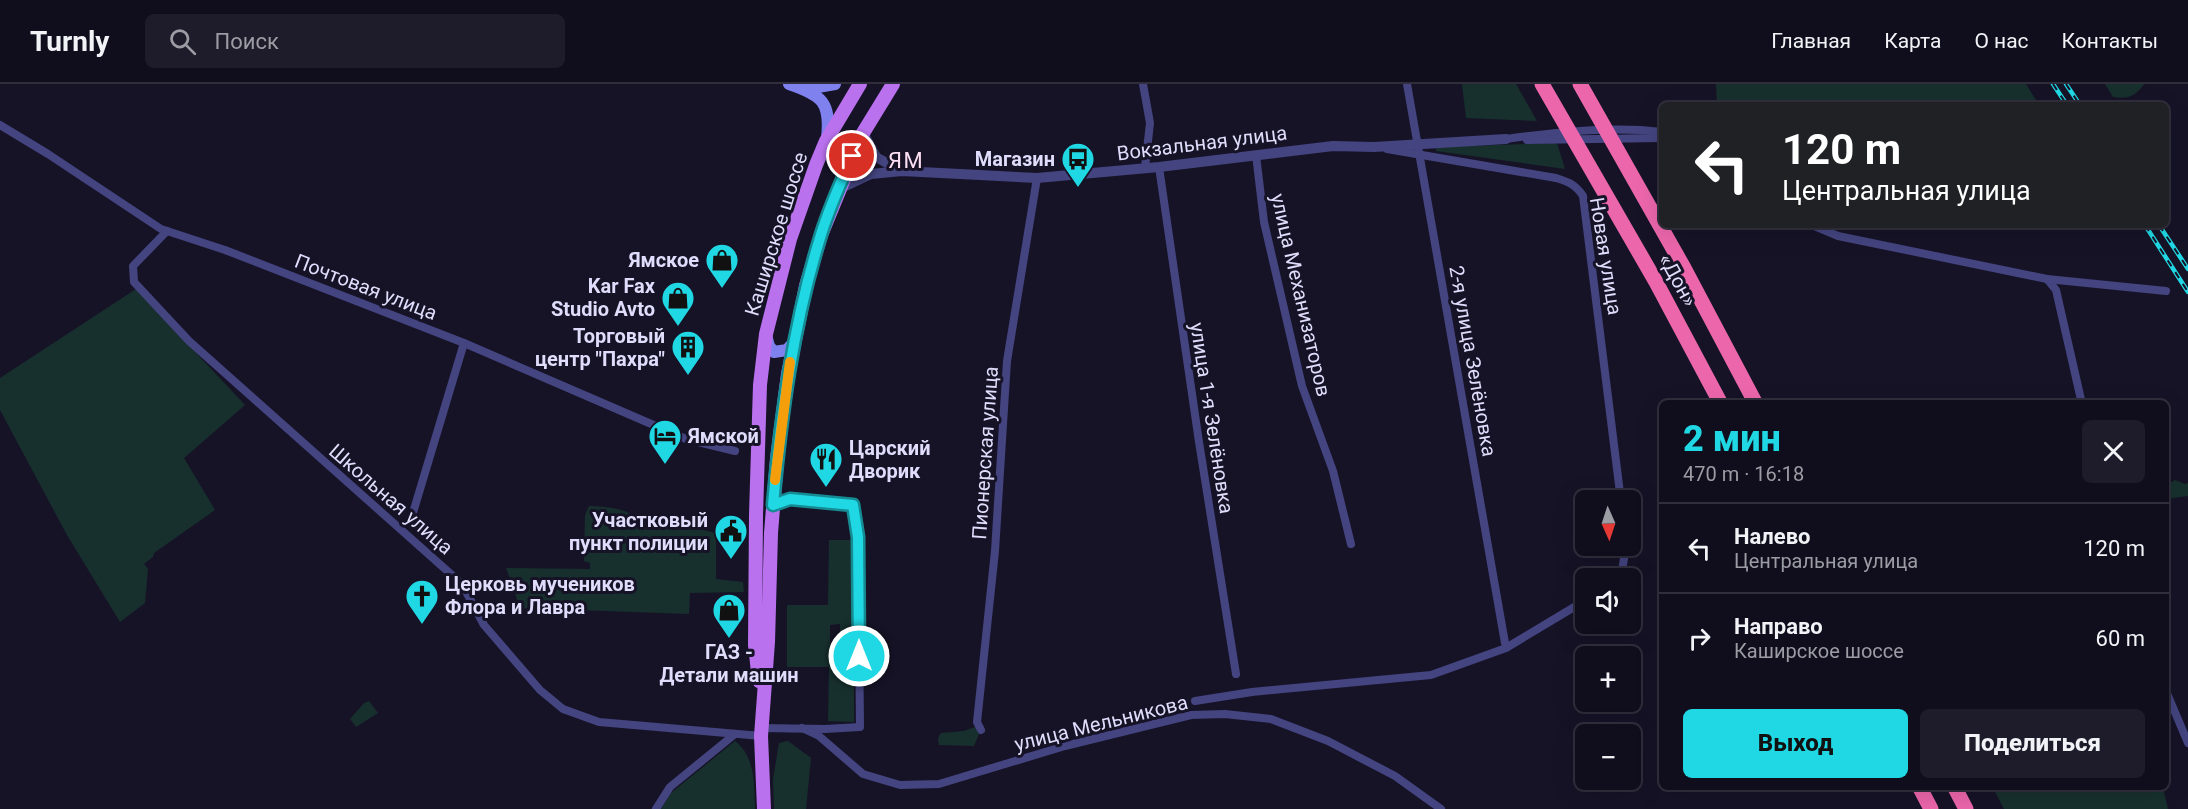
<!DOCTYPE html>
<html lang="ru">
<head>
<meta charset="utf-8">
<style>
	:root { --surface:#100e1d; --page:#1e1c2a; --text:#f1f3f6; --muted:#9c9ca4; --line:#302e3b; --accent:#20d8e4 }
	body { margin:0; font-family:Roboto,sans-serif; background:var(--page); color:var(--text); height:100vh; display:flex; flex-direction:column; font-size:22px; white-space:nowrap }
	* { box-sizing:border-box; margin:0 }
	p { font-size:20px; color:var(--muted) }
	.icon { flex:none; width:33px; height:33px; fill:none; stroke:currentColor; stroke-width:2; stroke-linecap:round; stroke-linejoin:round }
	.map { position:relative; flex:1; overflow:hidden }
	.panel { position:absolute; left:1659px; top:316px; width:510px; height:390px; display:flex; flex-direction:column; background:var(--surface); border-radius:9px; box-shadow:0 6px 24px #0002,0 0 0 2px var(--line) }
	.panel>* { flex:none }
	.banner { position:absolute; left:1659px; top:18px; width:510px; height:126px; border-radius:9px; box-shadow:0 6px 24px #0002,0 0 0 2px var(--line); background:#202124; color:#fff; overflow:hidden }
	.needle { width:39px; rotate:177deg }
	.buttons { position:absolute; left:1575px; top:406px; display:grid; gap:12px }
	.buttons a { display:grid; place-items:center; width:66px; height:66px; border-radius:9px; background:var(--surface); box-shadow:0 6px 24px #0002,0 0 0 2px var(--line); font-size:30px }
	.pin { position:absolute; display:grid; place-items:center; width:51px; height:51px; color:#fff; margin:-26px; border:3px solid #fff; border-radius:50%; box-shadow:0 2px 6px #0007 }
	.me { position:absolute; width:66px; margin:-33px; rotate:0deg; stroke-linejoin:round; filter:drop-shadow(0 0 4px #0008) }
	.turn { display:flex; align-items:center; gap:21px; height:126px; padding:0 24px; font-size:27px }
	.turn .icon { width:78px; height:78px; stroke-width:2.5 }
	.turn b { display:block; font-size:42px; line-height:51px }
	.round { display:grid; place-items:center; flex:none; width:63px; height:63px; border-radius:9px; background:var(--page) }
	.head { display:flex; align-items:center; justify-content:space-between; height:102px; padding:0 24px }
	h1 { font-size:36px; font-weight:800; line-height:45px; color:var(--accent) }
	.action { display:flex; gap:12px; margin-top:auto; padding:12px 24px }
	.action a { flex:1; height:69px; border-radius:9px; background:var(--accent); color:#111; font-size:24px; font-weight:800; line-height:69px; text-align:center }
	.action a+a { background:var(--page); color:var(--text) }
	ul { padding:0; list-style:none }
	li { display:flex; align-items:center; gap:18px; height:90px; padding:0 24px; border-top:2px solid var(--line) }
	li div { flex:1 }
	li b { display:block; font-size:22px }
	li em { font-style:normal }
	header { display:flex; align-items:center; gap:36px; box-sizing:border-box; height:84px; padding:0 30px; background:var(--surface); border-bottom:2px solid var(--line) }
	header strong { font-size:28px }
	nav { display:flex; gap:33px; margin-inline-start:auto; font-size:21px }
	.search { width:420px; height:54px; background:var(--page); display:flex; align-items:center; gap:15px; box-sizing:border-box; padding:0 21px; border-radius:9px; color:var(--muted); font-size:22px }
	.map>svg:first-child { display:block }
	.green { fill:#17302e; fill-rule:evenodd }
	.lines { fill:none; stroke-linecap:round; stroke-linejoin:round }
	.minor { stroke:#444480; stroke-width:8 }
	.tertiary { stroke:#444480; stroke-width:10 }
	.secondary { stroke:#7f81ef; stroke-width:12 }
	.primary { stroke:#ba71ee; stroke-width:14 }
	.motorway { stroke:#ec66ac; stroke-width:15 }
	.rail-casing { stroke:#20d8e4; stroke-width:4.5 }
	.rail { stroke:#161327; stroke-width:2; stroke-dasharray:7; stroke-linecap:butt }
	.route-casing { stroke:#158c94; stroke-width:15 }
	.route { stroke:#20d8e4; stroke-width:10 }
	.slow { stroke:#f59e0b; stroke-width:10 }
	.labels { text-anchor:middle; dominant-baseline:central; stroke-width:6; stroke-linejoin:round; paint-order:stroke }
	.street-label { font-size:20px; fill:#dfddfb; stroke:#161327 }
	.poi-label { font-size:20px; font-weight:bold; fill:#dfddfb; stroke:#161327; text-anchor:end }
	.quarter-label { font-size:22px; letter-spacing:1.5px; fill:#fbdef2; stroke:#161327 }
</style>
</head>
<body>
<header>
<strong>Turnly</strong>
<div class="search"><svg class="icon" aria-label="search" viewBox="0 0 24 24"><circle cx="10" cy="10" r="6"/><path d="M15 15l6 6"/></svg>Поиск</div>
<nav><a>Главная</a><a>Карта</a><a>О нас</a><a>Контакты</a></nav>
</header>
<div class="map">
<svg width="2188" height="725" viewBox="0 0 2188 725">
	<rect width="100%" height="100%" fill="#161327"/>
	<g class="green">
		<polygon points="1462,0 1516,0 1537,37 1466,34"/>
		<polygon points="1716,0 2026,0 2039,21 1717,21"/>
		<path d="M2105 0H2144C2135 13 2128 15 2113 13Z"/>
		<polygon points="1557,59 1565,85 1436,67 1436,63"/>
		<polygon points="136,205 245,321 184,374 215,426 154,469 153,473 144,480 148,485 145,519 120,538 67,451 0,326 0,294"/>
		<polygon points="2175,396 2185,400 2188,399 2188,412 2166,415 2166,401"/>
		<path d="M589 422C600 422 625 424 633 432L682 442 684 439 703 444V446L716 449V495L743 498 744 508 690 509 689 530 520 524 506 484 590 485V479L584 477 585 431Z"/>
		<path d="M829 456H854V638L828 637 829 583H787V521H828ZM840 540V565L830 566V541Z"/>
		<polygon points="369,617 378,629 356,643 350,635 364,619"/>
		<polygon points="975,643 979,650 974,662 939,661 938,654 941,649 964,647"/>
		<path d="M735 657C756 673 754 702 755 725H661L671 709Z"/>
		<polygon points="788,657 811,674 806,725 774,725 773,695 779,659"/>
		<polygon points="1993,704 2163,704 2168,725 2004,725"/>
	</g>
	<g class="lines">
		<g class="minor">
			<polyline points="1143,0 1150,39 1145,84"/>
			<polyline points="1407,0 1505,559"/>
			<polyline points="0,41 48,70 161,145 225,166 464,259 686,355 735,367"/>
			<path d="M1506 55C1556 48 1611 42 1662 48"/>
			<polyline points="1527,56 1662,54"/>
			<path d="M1387 65 1556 94C1569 98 1576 101 1583 112L1621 417"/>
			<polyline points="1256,71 1264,138 1302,302 1333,387 1351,460"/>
			<polyline points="1159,83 1199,358 1236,590"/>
			<polyline points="1812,141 1838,152 2047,195 2056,206 2082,320"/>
			<polyline points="167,147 133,182 134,198 189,257 462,500 484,541 540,606 563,625 599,638 761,652"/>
			<polyline points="2047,195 2166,207"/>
			<polyline points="412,432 464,259"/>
			<polyline points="1618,495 1621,493 1626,462"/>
			<polyline points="2166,607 2188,659"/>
			<polyline points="1195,617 1252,608 1431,591 1506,564 1586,516"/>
			<polyline points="762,644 825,645 860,643 858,453 853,421 790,415 773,421"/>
			<polyline points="802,644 819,652 863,690 900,701 939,700 1065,662 1191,631 1225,630 1271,635 1328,657 1395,692 1441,725"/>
			<polyline points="981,646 977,638 995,467 1007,277 1037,94"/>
			<polyline points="656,725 670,703 735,650"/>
		</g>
		<g class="tertiary">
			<polyline points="863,49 876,73 901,87"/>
			<polyline points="839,105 871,90 902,87 1037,94 1159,83 1333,62 1374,63 1506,55"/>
		</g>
		<g class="secondary">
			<path d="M789 0C822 11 831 18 827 54"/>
			<polyline points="804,1 818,3 835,0"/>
			<polyline points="766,251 769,262 774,268 787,266 794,258"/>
		</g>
		<g class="primary">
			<polyline points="759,597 755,561 756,431 760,301 766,250 790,155 816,81 826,57 860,0"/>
			<polyline points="764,725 761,652 768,558 771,449 777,375 788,290 806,202 821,151 863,49 893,0"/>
		</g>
		<g class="motorway">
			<polyline points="1542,0 1656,198 1721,320"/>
			<polyline points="1580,0 1684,184 1756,320"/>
			<polyline points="1920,704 1931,725"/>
			<polyline points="1955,704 1966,725"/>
		</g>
		<defs>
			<g id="rail">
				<polyline points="2053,0 2067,21"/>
				<polyline points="2066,0 2080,21"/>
				<polyline points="2145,141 2188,208"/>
				<polyline points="2159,141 2188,185"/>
			</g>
		</defs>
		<use href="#rail" class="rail-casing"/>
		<use href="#rail" class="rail"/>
	</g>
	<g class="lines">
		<defs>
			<path id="route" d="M852 72C841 99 828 126 820 154 793 241 781 331 773 421L790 415 853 421 858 453 859 572"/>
		</defs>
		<use href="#route" class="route-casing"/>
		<use href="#route" class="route"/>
		<polyline class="slow" points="775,396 790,278"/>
	</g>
	<defs>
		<symbol id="bus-pin" viewBox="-11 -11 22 30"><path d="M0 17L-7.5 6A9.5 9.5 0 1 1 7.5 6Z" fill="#20d8e4" stroke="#161327"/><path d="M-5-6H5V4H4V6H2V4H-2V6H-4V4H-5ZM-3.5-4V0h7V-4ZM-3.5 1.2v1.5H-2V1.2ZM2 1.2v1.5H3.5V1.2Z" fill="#111"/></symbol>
		<symbol id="shop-pin" viewBox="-11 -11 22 30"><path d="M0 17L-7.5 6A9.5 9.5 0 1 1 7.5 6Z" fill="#20d8e4" stroke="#161327"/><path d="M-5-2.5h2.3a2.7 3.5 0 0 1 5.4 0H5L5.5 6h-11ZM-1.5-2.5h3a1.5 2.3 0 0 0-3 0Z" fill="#111"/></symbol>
		<symbol id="building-pin" viewBox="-11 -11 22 30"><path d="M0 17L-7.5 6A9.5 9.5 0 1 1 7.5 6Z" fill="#20d8e4" stroke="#161327"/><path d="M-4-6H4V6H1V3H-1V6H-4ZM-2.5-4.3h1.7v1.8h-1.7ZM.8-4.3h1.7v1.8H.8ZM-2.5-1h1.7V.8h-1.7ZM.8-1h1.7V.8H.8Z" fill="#111"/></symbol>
		<symbol id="hotel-pin" viewBox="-11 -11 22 30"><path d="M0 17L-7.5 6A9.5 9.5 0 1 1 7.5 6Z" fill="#20d8e4" stroke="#161327"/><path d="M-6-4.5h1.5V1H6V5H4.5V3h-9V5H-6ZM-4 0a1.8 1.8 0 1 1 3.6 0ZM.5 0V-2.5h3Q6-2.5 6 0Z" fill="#111"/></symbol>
		<symbol id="restaurant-pin" viewBox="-11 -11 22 30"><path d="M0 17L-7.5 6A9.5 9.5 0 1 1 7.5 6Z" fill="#20d8e4" stroke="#161327"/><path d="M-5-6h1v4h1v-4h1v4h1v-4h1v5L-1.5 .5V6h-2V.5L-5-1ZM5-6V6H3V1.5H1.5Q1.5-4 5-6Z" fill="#111"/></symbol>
		<symbol id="civic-pin" viewBox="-11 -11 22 30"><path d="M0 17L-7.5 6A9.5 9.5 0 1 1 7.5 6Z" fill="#20d8e4" stroke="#161327"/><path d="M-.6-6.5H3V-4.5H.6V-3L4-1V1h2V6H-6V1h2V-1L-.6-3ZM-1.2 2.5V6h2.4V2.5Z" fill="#111"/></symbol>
		<symbol id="church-pin" viewBox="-11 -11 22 30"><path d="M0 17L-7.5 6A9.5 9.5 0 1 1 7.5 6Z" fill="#20d8e4" stroke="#161327"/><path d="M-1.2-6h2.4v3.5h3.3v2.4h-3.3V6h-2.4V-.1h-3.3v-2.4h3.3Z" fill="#111"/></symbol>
	</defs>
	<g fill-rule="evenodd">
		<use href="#bus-pin" x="1059" y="56" width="38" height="52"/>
		<use href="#shop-pin" x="703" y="157" width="38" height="52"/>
		<use href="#shop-pin" x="659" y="195" width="38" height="52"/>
		<use href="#building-pin" x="669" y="244" width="38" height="52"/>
		<use href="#hotel-pin" x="646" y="333" width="38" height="52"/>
		<use href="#restaurant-pin" x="807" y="356" width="38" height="52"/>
		<use href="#civic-pin" x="712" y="428" width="38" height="52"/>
		<use href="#church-pin" x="403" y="493" width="38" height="52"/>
		<use href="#shop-pin" x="710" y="507" width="38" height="52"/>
	</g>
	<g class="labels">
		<g class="street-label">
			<text transform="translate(1202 59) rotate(-7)">Вокзальная улица</text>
			<text transform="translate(776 150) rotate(-73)">Каширское шоссе</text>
			<text transform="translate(1606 172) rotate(81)">Новая улица</text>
			<text transform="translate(1678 196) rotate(61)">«Дон»</text>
			<text transform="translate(366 203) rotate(21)">Почтовая улица</text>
			<text transform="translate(1301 211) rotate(77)">улица Механизаторов</text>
			<text transform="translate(1473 277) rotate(80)">2-я улица Зелёновка</text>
			<text transform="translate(1212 334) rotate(81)">улица 1-я Зелёновка</text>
			<text transform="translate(985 369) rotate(-86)">Пионерская улица</text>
			<text transform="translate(391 415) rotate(41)">Школьная улица</text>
			<text transform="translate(1101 639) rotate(-14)">улица Мельникова</text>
		</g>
		<g class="poi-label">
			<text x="1055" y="75">Магазин</text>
			<text x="699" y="176">Ямское</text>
			<text x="655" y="202">Kar Fax<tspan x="655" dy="23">Studio Avto</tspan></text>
			<text x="665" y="252">Торговый<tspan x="665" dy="23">центр "Пахра"</tspan></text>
			<text x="688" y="352" text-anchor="start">Ямской</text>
			<text x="849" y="364" text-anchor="start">Царский<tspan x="849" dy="23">Дворик</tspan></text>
			<text x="708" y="436">Участковый<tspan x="708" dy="23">пункт полиции</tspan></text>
			<text x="445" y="500" text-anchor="start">Церковь мучеников<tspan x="445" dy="23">Флора и Лавра</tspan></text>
			<text x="729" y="568" text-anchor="middle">ГАЗ -<tspan x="729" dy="23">Детали машин</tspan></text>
		</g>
		<g class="quarter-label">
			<text x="906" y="76">ЯМ</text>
		</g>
	</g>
</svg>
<div class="buttons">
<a><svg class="needle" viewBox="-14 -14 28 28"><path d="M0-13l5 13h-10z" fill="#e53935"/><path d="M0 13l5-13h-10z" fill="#9c9ca4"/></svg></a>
<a><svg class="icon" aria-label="sound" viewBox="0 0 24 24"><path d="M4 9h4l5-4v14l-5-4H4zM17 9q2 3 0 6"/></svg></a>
<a>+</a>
<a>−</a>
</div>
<div class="pin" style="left:852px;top:72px;background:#d93025"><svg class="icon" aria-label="arrive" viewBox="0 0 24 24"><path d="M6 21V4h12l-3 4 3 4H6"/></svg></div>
<svg class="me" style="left:859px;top:572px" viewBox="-20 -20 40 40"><circle r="17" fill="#20d8e4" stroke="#fff" stroke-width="3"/><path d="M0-11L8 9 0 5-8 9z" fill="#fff"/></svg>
<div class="banner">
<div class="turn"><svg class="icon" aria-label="left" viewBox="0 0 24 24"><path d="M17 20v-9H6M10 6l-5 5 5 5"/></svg><div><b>120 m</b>Центральная улица</div></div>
</div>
<section class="panel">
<div class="head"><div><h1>2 мин</h1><p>470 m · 16:18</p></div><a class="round"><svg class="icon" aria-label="close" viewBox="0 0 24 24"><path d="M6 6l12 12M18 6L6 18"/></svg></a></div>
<ul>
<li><svg class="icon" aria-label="left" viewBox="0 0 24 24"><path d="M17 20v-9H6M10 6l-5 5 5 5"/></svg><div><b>Налево</b><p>Центральная улица</p></div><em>120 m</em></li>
<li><svg class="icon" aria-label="right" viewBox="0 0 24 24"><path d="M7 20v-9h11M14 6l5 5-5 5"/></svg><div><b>Направо</b><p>Каширское шоссе</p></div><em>60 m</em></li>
</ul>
<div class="action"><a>Выход</a><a>Поделиться</a></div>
</section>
</div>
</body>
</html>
